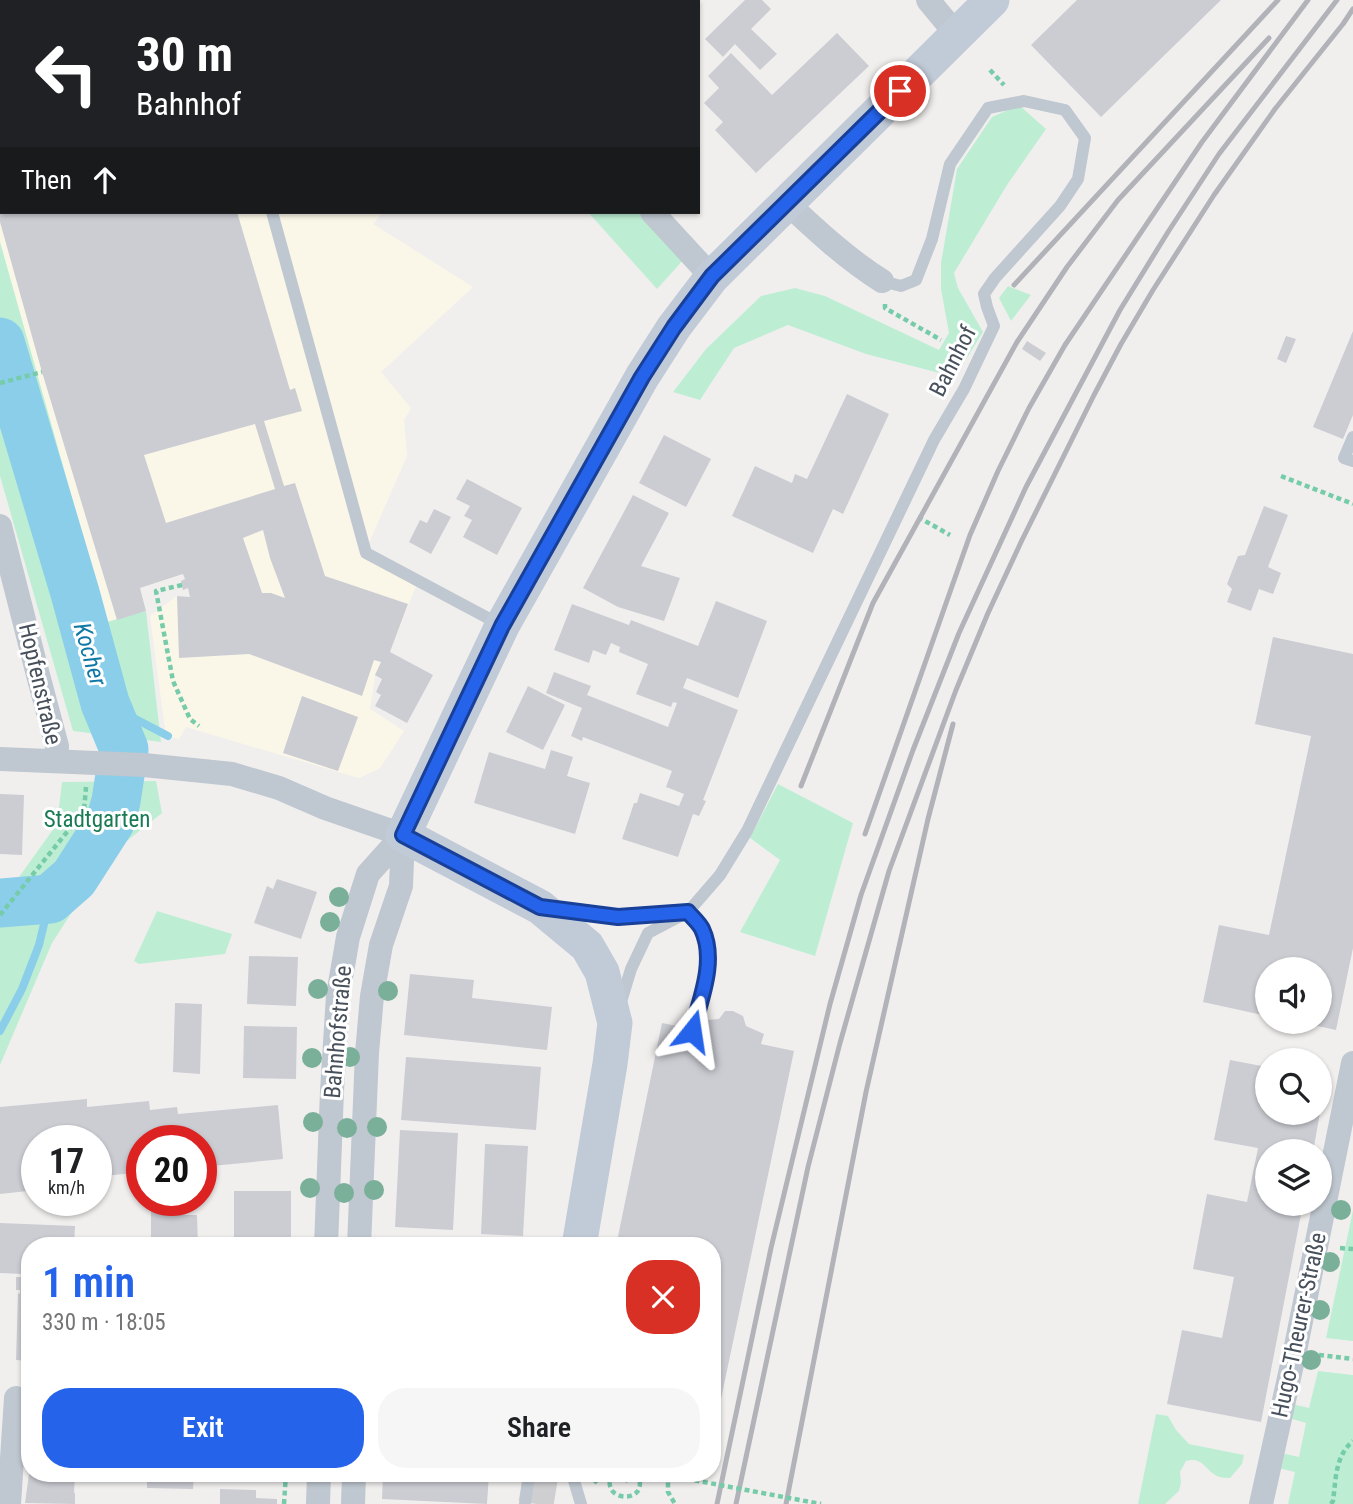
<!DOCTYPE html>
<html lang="en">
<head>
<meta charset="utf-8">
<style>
	:root { --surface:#fff; --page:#f6f6f6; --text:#202124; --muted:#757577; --accent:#2563eb }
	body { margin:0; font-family:"Roboto Condensed",sans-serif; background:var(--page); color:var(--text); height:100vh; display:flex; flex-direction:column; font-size:26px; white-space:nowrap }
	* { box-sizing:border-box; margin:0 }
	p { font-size:23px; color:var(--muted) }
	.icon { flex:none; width:38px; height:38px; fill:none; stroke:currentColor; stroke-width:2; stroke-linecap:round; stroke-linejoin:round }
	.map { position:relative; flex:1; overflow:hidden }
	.side { position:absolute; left:21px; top:1237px; width:700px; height:245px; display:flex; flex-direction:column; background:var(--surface); border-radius:28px; box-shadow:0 2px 5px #0004 }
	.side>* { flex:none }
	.guide { position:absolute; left:0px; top:0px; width:700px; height:214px; box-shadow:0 2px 5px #0004; background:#202124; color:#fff; overflow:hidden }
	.tools { position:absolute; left:1255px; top:957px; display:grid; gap:14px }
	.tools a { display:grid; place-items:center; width:77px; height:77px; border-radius:50%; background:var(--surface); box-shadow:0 2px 5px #0004; font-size:35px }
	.speed { position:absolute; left:21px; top:1125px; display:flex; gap:14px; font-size:35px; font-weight:700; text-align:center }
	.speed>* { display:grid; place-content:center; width:91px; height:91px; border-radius:50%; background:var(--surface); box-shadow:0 2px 5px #0004; line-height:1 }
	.speed small { font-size:18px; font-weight:400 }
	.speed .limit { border:10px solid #d22; background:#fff; color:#111 }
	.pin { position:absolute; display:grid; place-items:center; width:60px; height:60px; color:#fff; margin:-30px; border:4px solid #fff; border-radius:50%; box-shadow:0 2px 7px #0007 }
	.me { position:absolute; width:77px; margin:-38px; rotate:15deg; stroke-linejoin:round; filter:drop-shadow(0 0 5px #0008) }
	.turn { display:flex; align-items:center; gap:24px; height:147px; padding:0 21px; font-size:32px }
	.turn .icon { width:91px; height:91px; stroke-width:2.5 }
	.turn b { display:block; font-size:49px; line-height:60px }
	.then { display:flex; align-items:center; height:66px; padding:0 21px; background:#0003; gap:14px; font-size:26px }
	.round { display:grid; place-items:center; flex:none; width:74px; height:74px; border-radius:28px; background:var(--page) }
	.summary { display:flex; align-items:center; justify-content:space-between; height:119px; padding:0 21px }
	h1 { font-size:42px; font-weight:600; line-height:52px; color:var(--accent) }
	.primary-button { display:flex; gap:14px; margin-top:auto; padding:14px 21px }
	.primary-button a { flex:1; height:80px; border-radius:28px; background:var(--accent); color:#fff; font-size:28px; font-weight:600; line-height:80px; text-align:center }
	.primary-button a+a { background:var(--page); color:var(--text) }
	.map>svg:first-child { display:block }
	.commercial { fill:#fbf7e8 }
	.green { fill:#bdeed4 }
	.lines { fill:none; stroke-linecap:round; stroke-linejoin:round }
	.stream { stroke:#8bceea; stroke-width:8 }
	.river { stroke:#8bceea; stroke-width:49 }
	.building { fill:#cbcdd3; fill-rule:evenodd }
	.secondary-tunnel { stroke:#cfcfd1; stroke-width:35; stroke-dasharray:35 18; stroke-linecap:butt }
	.path { stroke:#76cba9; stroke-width:4.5; stroke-dasharray:5 3.5; stroke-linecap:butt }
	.service { stroke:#bfc7d0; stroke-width:12 }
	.minor { stroke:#bfc7d0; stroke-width:24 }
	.secondary { stroke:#c1cad7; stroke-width:35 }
	.rail { stroke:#b1b3b9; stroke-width:5 }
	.path-bridge { stroke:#76cba9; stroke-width:4.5; stroke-dasharray:5 3.5; stroke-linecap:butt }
	.tree { fill:#7aaf99 }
	.route-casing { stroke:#184099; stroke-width:18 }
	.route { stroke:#2563eb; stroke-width:12 }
	.labels { text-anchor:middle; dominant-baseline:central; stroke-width:6; stroke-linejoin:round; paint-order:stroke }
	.street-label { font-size:23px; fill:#47505b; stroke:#fff }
	.park-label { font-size:23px; fill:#197b53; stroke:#fff }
	.water-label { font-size:24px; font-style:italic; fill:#0f79a6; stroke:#fff }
</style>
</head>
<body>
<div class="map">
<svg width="1353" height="1504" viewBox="0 0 1353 1504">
	<rect width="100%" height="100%" fill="#f1efee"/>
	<polygon class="commercial" points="0,179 2,179 2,212 383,212 373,224 473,287 381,372 411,408 404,420 407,456 364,554 416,586 390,652 388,651 375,675 370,709 404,731 380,768 359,778 186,727 179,739 166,736 150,616 177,596 190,597 262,592 243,539 178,562 181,575 140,588 146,611 107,623 0,242"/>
	<g class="green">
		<polygon points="1019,105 1046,129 1007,185 954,273 958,288 983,332 955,377 866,354 788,325 734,348 700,400 673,392 706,349 761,296 795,288 825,296 939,350 949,333 941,289 941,263 957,169 992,117"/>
		<polygon points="588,212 640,212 684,259 657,289"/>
		<polygon points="0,242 107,622 146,611 161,742 73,731 0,476"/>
		<polygon points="1008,286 1031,295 1011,321 999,298"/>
		<polygon points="156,781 162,813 118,848 72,912 52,943 0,1065 0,884 14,884 57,824 62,782"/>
		<polygon points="778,784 853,823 815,956 740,932 780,860 750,838"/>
		<polygon points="157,911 232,934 225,954 139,964 134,961"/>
		<polygon points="1353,1210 1353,1341 1326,1338"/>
		<polygon points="1318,1371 1353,1375 1353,1504 1288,1504 1295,1472 1278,1468 1281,1453 1299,1457 1306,1423 1289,1418 1292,1404 1309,1408"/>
		<path d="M1156 1414 1168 1416 1176 1430 1189 1444 1244 1455 1242 1464 1230 1478C1205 1480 1208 1455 1186 1461L1180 1472 1181 1482 1179 1491 1165 1504H1138Z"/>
	</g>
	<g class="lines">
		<g class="stream">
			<polyline points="105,703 168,736"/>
			<polyline points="0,1031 22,989 39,945 50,899"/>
		</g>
		<polyline class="river" points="0,342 75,593 105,703 124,749 116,801 110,822 74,878 50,899 0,903"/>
	</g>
	<g class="building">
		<polygon points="745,0 762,0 771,9 751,29 777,54 760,70 735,44 723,57 705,39"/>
		<polygon points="1077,0 1221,0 1101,117 1031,45"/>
		<polygon points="837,33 869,66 756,173 715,130 723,122 704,103 719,88 708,76 731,53 772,95"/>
		<path d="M0 212H237L290 390 295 388 302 411 264 421 284 486 295 483 325 576 408 604 390 652 433 675 407 723 375 706 381 695 376 692 382 679 375 675 381 662 374 660 362 696 249 654 179 658 177 596 190 597 188 588 183 590 181 581 185 579 183 574 140 588 146 611 117 620 42 372 0 222ZM255 424 275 489 166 523 144 455ZM263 530 270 558 285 598 271 593H262L243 538Z"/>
		<polygon points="1353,331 1353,415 1343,439 1313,427"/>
		<polygon points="1286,336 1296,339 1286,363 1277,359"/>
		<polygon points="1027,341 1046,353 1040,361 1022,349"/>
		<polygon points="847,394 889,414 843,514 833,509 813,553 732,516 755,466 792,483 795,474 807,479"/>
		<polygon points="664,435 711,459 686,507 639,483"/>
		<polygon points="467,479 522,508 497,555 463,537 472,520 464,516 470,506 456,499"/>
		<polygon points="633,495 669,513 641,566 680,578 664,621 618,607 583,588"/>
		<polygon points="1264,506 1288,515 1268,567 1281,573 1273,594 1259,589 1251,611 1227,602 1232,589 1227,584 1238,556 1245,555"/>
		<polygon points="434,509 451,517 431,554 409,542 420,520 427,523"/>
		<polygon points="716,601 767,621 738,698 687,678 683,688 738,710 703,800 706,801 699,816 693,814 678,857 622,839 634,803 637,803 640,793 679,806 684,794 666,787 672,771 583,737 582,741 571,736 582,708 546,693 554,672 591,686 587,695 668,727 677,703 673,702 671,707 636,694 648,664 619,652 620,647 611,643 606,655 593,650 589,663 554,650 572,604 629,625 631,620 698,646"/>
		<polygon points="1273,637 1353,654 1353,948 1336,1030 1304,1023 1320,1022 1320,970 1267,970 1267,1016 1203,1002 1219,925 1269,935 1311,736 1255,724"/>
		<polygon points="528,686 565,705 543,750 506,732"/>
		<polygon points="302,696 358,717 338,771 283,753"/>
		<polygon points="551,750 573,757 567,776 590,783 575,834 474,803 489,752 545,769"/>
		<polygon points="0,794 24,795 22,855 0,854"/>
		<polygon points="277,879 317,892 301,939 254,923 267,886 273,889"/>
		<polygon points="249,956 298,957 296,1006 247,1004"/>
		<polygon points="410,974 474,980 472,998 552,1007 547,1050 404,1035"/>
		<polygon points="175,1003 202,1004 200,1074 173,1072"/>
		<polygon points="725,1011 733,1011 743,1016 746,1026 764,1034 761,1044 794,1051 720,1404 712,1402 712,1246 616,1246 662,1023 692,1029 694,1021 719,1019"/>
		<polygon points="244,1026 297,1027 296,1079 243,1078"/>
		<polygon points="406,1057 541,1067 536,1130 401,1120"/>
		<polygon points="1230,1060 1267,1067 1267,1113 1320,1113 1313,1152 1267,1152 1267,1204 1303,1204 1261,1422 1167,1404 1182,1330 1222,1338 1234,1277 1193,1269 1207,1194 1247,1202 1258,1148 1214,1140"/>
		<polygon points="1320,1077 1327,1079 1321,1109 1320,1109"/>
		<polygon points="87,1099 87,1107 149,1101 150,1110 177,1107 178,1114 278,1105 283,1159 201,1167 201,1141 142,1141 142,1172 96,1177 96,1141 37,1141 37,1190 0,1194 0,1107"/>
		<polygon points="400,1130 458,1133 453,1230 395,1227"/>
		<polygon points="485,1144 528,1146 523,1236 481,1234"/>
		<rect x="234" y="1191" width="57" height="55"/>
		<polygon points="176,1203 176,1215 197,1215 198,1246 153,1246 154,1243 151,1243 151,1204"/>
		<polygon points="0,1223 75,1226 74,1246 30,1246 30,1361 16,1360 18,1293 20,1294 20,1290 16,1290 16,1277 21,1277 22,1274 0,1273"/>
		<polygon points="29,1474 75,1474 74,1493 75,1493 75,1504 25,1503"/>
		<polygon points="147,1474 194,1474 193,1489 147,1488"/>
		<polygon points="208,1474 278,1474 278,1478 208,1476"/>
		<polygon points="383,1474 489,1474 487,1504 382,1499"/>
		<polygon points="220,1489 256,1490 256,1498 277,1499 277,1504 220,1504"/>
	</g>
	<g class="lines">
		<polyline class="secondary-tunnel" points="536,1504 541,1474"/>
		<g class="path">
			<polyline points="553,2 555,0"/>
			<polyline points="990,70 1004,85"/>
			<polyline points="885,304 885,308 941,340"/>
			<polyline points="0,383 42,372"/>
			<polyline points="1281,476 1353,504"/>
			<polyline points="918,517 950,535"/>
			<polyline points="182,585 156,591 173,681 190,719 199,726"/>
			<polyline points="0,915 84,811 86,787"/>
			<polyline points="1340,1248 1353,1249"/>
			<polyline points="1319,1355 1353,1359"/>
			<path d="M612 1474C598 1504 653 1504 637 1474"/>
			<polyline points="668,1474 668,1492 675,1504"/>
			<polyline points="625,1482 629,1474"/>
			<polyline points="594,1483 603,1474"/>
			<polyline points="284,1504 286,1474"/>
			<path d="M1331 1504 1333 1501C1336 1479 1335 1456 1353 1441"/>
		</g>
		<g class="service">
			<polyline points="272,212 366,553 501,625"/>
			<polyline points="1353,437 1344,458 1353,461"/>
			<polyline points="556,909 618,917 684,912"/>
			<path d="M688 912C693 917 699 923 702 929 717 961 700 1000 692 1031"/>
			<polyline points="620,1005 631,969 648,933 688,912 720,875 747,831 934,440 964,389 994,326 987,307 984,294 995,278 1060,206 1078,179 1085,138 1065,110 1024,101 988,108 950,164 932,239 916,280 901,286 882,281"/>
			<polyline points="572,1474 581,1504"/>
			<polyline points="525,1504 529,1474"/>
		</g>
		<g class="minor">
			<polyline points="928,0 957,35"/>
			<path d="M787 203C817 231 847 259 882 281"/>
			<polyline points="652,212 712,277"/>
			<polyline points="0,526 38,675 57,746 56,761"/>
			<polyline points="0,759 144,765 232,774 279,788 325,808 403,835"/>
			<polyline points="326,1246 332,1091 338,995 348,937 368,874 403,835"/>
			<polyline points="359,1246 367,1053 372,996 381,945 401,886 403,835"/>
			<polyline points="9,1504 16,1398"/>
			<polyline points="318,1504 319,1474"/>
			<polyline points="353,1504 354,1474"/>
			<polyline points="1261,1504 1295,1351 1353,1063"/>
		</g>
		<polyline class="secondary" points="579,1246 610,1064 615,1023 602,972 587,946 540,907 403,835 502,626 642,377 674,327 712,277 992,0"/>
		<g class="rail">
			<polyline points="1014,285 1278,0"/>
			<polyline points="801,786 873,603 1017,342 1067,267 1118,200 1269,38"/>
			<polyline points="865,834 970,535 998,471 1029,408 1065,345 1202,142 1308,0"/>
			<polyline points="717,1504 771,1248 830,1004 861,895 913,750 959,633 1026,487 1120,310 1168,232 1219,154 1337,0"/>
			<polyline points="736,1504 808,1167 840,1043 889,871 956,690 988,613 1022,540 1094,395 1121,344 1153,290 1214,195 1275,109 1343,24 1353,9"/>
			<polyline points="786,1504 866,1092 928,819 953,724"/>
		</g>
		<polyline class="path-bridge" points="661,1474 821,1504"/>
	</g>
	<g class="tree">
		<circle cx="339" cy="897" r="10"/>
		<circle cx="330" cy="922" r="10"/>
		<circle cx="318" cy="989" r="10"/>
		<circle cx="388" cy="991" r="10"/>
		<circle cx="350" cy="1057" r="10"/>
		<circle cx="312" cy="1058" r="10"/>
		<circle cx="313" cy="1122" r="10"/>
		<circle cx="377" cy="1127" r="10"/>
		<circle cx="347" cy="1128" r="10"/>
		<circle cx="310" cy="1188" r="10"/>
		<circle cx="374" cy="1190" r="10"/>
		<circle cx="344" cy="1193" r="10"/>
		<circle cx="1341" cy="1210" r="10"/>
		<circle cx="1330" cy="1262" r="10"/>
		<circle cx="1320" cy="1310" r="10"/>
		<circle cx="1311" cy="1360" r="10"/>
	</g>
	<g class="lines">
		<defs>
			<path id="route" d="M692 1031C700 1000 717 961 702 929 699 923 692 917 688 912L618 917 540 907 403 835 502 626 642 377 674 327 712 276 900 91"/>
		</defs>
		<use href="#route" class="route-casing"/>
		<use href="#route" class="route"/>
	</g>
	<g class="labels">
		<g class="street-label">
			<text transform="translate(953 361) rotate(-63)">Bahnhof</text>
			<text transform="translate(40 684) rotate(77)">Hopfenstraße</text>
			<text transform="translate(338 1032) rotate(-85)">Bahnhofstraße</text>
			<text transform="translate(1299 1325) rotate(-78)">Hugo-Theurer-Straße</text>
		</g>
		<g class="park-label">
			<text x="97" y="819">Stadtgarten</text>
		</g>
		<g class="water-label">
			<text transform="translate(90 654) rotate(74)">Kocher</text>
		</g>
	</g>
</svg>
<div class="tools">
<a><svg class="icon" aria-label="sound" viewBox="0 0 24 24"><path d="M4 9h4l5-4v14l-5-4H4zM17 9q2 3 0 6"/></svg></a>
<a><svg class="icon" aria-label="search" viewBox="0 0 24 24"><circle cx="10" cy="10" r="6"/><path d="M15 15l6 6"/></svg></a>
<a><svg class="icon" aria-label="layers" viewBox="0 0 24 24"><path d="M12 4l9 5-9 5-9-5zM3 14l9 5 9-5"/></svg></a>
</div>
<div class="speed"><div>17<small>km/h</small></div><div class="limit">20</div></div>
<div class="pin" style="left:900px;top:91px;background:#d93025"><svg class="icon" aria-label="arrive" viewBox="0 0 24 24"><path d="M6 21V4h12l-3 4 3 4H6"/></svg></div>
<svg class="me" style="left:692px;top:1031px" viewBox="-20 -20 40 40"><path d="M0-17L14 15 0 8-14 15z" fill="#2563eb" stroke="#fff" stroke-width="4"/></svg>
<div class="guide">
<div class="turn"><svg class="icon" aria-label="left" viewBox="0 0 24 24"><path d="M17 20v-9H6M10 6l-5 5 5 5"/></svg><div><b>30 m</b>Bahnhof</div></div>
<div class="then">Then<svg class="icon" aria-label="ahead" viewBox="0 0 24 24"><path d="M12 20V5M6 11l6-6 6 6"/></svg></div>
</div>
<section class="side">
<div class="summary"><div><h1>1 min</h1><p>330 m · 18:05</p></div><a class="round" style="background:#d93025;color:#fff"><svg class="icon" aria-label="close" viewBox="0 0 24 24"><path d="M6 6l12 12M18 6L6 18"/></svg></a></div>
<div class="primary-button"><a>Exit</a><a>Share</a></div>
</section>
</div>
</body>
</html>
